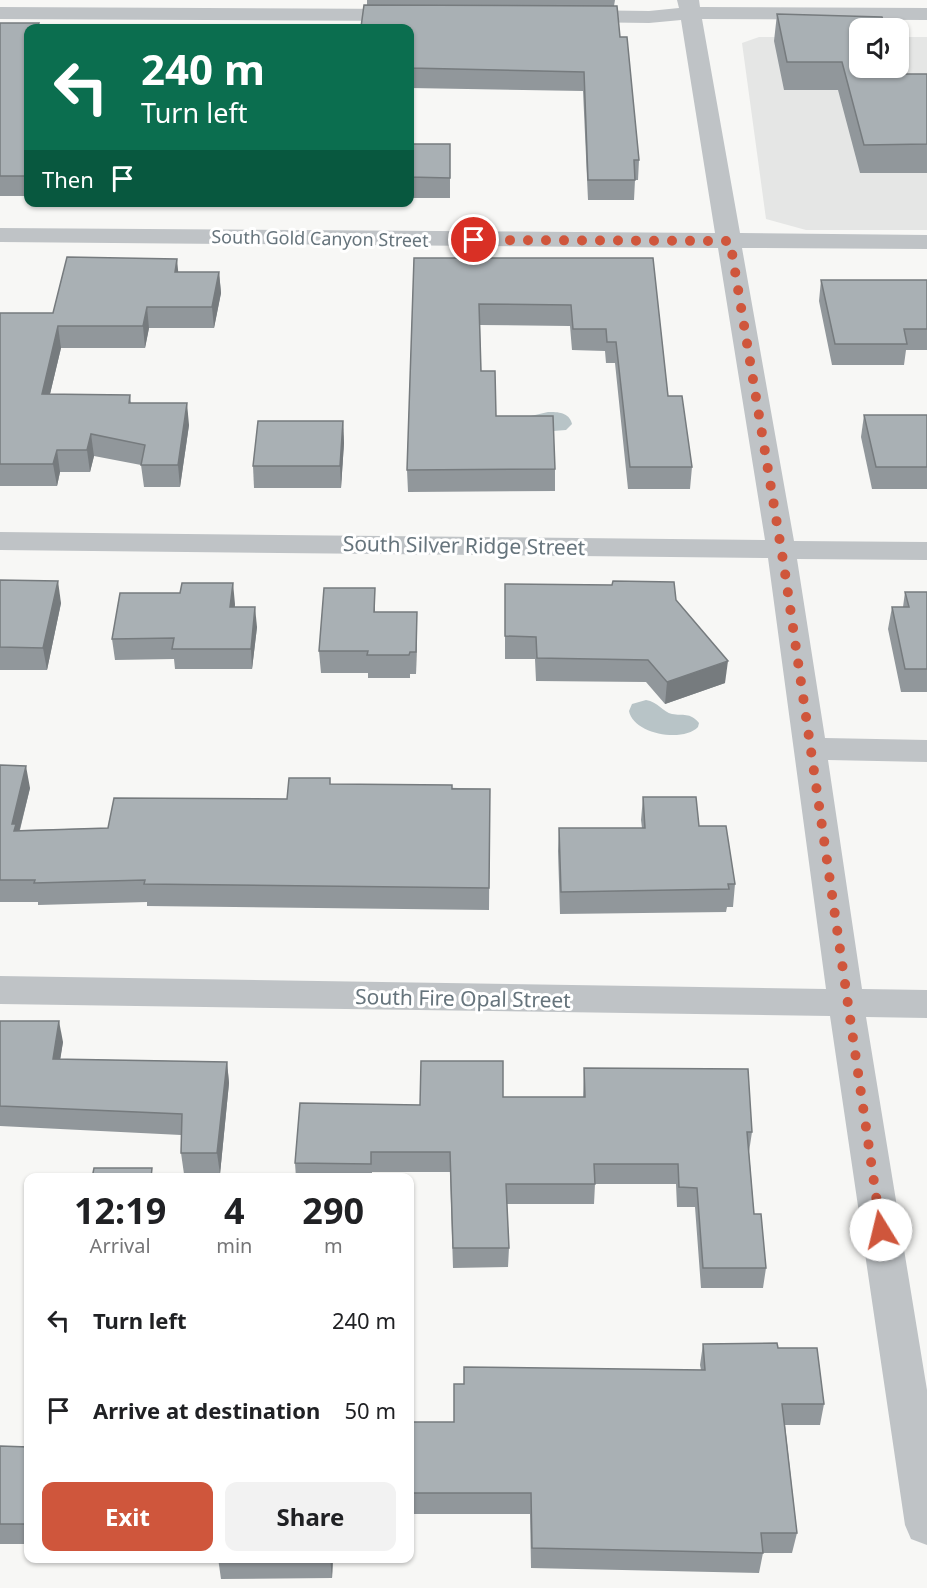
<!DOCTYPE html>
<html lang="en">
<head>
<meta charset="utf-8">
<style>
	:root { --surface:#fff; --page:#f2f2f2; --text:#202124; --muted:#757577; --accent:#cf563c }
	body { margin:0; font-family:"Noto Sans",sans-serif; background:var(--page); color:var(--text); height:100vh; display:flex; flex-direction:column; font-size:22px; white-space:nowrap }
	* { box-sizing:border-box; margin:0 }
	p { font-size:20px; color:var(--muted) }
	.icon { flex:none; width:33px; height:33px; fill:none; stroke:currentColor; stroke-width:2; stroke-linecap:round; stroke-linejoin:round }
	.map { position:relative; flex:1; overflow:hidden }
	.details { position:absolute; left:24px; top:1173px; width:390px; height:390px; display:flex; flex-direction:column; background:var(--surface); border-radius:12px; box-shadow:0 2px 4px #0004 }
	.details>* { flex:none }
	.hud { position:absolute; left:24px; top:24px; width:390px; height:183px; border-radius:12px; box-shadow:0 2px 4px #0004; background:#0b6e4f; color:#fff; overflow:hidden }
	.buttons { position:absolute; left:849px; top:18px; display:grid; gap:12px }
	.buttons a { display:grid; place-items:center; width:60px; height:60px; border-radius:12px; background:var(--surface); box-shadow:0 2px 4px #0004; font-size:30px }
	.pin { position:absolute; display:grid; place-items:center; width:51px; height:51px; color:#fff; margin:-26px; border:3px solid #fff; border-radius:50%; box-shadow:0 2px 6px #0007 }
	.me { position:absolute; width:66px; margin:-33px; rotate:351deg; stroke-linejoin:round; filter:drop-shadow(0 0 4px #0008) }
	.turn { display:flex; align-items:center; gap:21px; height:126px; padding:0 18px; font-size:27px }
	.turn .icon { width:78px; height:78px; stroke-width:2.5 }
	.turn b { display:block; font-size:42px; line-height:51px }
	.then { display:flex; align-items:center; height:57px; padding:0 18px; background:#0003; gap:12px; font-size:22px }
	.eta { display:flex; justify-content:space-evenly; align-items:center; height:102px; text-align:center }
	.eta b { font-size:36px; font-weight:700; line-height:42px }
	.action { display:flex; gap:12px; margin-top:auto; padding:12px 18px }
	.action a { flex:1; height:69px; border-radius:12px; background:var(--accent); color:#fff; font-size:24px; font-weight:700; line-height:69px; text-align:center }
	.action a+a { background:var(--page); color:var(--text) }
	ul { padding:0; list-style:none }
	li { display:flex; align-items:center; gap:18px; height:90px; padding:0 18px }
	li div { flex:1 }
	li b { display:block; font-size:22px }
	li em { font-style:normal }
	.map>svg:first-child { display:block }
	.built { fill:#e5e6e5 }
	.water { fill:#b8c4c7 }
	.lines { fill:none; stroke-linecap:round; stroke-linejoin:round }
	.minor { fill:#bfc3c6; fill-rule:evenodd }
	.wall { fill:#91979b }
	.shaded-wall { fill:#767b7e }
	.building { fill:#a9b0b4; stroke:#767b7e; stroke-width:1.5 }
	.route { stroke:#cf563c; stroke-width:10; stroke-dasharray:0 18 }
	.labels { text-anchor:middle; dominant-baseline:central; stroke-width:6; stroke-linejoin:round; paint-order:stroke }
	.far-street-label { font-size:18px; fill:#66747c; stroke:#fff }
	.street-label { font-size:21px; fill:#66747c; stroke:#fff }
</style>
</head>
<body>
<div class="map">
<svg width="927" height="1588" viewBox="0 0 927 1588">
	<rect width="100%" height="100%" fill="#f7f7f5"/>
	<polygon class="built" points="759,37 859,37 860,68 898,68 899,37 927,37 927,230 806,230 766,219 742,43"/>
	<g class="water">
		<path d="M548 412C558 412 569 412 572 424L566 430 553 431 518 419Z"/>
		<path d="M646 700C658 702 663 712 672 714 683 716 690 712 699 723L698 727C683 743 633 734 629 711L632 704Z"/>
	</g>
	<g class="lines">
		<g class="minor">
			<polygon points="677,0 699,0 700,7 927,8 927,20 702,19 740,233 927,235 927,249 742,248 794,541 927,542 927,560 797,559 825,738 927,740 927,762 828,760 862,989 927,990 927,1018 866,1017 927,1390 927,1545 911,1539 905,1525 830,1016 0,1004 0,976 826,989 768,558 0,550 0,532 765,540 718,248 0,242 0,228 715,233 681,20 649,23 575,22 567,21 564,16 567,11 575,10 649,11 679,8"/>
			<polygon points="0,7 406,9 414,10 417,15 414,20 406,21 0,19"/>
		</g>
	</g>
	<g class="wall">
		<polygon points="367,0 615,0 614,6 620,37 639,160 638,180 635,180 634,200 588,200 583,91 410,88 410,28 189,28 248,25 248,28 361,27 367,5"/>
		<polygon points="777,14 898,74 927,74 927,173 860,173 838,90 784,90 774,41"/>
		<polygon points="0,23 28,28 28,196 0,196"/>
		<rect x="410" y="144" width="40" height="54"/>
		<polygon points="414,258 653,258 668,396 692,467 690,489 628,489 615,363 606,363 605,351 572,350 570,326 480,325 481,371 496,416 555,469 555,491 408,492 407,470"/>
		<polygon points="178,272 219,272 221,293 214,328 149,328 145,348 61,348 50,394 130,395 131,403 189,425 180,487 144,487 141,465 94,456 90,472 60,472 57,486 0,486 0,313 53,313"/>
		<polygon points="821,280 927,280 927,350 906,350 904,365 832,365 819,301"/>
		<polygon points="864,415 927,415 927,489 872,489 861,437"/>
		<polygon points="343,421 344,443 341,488 254,488 253,466"/>
		<polygon points="0,580 61,603 47,670 0,670"/>
		<polygon points="505,584 676,600 725,683 665,704 646,682 536,681 535,659 505,659"/>
		<polygon points="905,592 927,592 927,692 901,692 888,629 892,607 903,607"/>
		<polygon points="235,604 235,607 257,627 252,669 175,669 174,659 115,660 112,639"/>
		<polygon points="417,612 416,674 410,674 410,678 368,678 368,673 321,673 319,651"/>
		<polygon points="0,765 30,788 20,830 108,828 287,799 331,784 490,789 489,910 147,906 147,902 38,905 38,902 0,902"/>
		<polygon points="643,797 699,826 735,884 733,907 727,907 726,912 560,914 558,851 559,828 642,828 641,820"/>
		<polygon points="0,1021 63,1042 60,1059 227,1062 229,1083 220,1174 184,1174 181,1153 181,1135 0,1126"/>
		<polygon points="584,1068 752,1132 749,1152 754,1214 766,1268 763,1288 701,1288 695,1207 677,1207 676,1184 595,1184 594,1204 507,1204 509,1248 508,1267 453,1268 450,1172 372,1172 372,1178 296,1178 295,1163 420,1105 503,1097 583,1097"/>
		<polygon points="703,1344 778,1348 824,1404 820,1425 785,1425 797,1533 792,1553 763,1553 759,1573 531,1568 530,1514 410,1514 410,1422 454,1422 464,1384 701,1370 700,1365"/>
		<polygon points="0,1446 28,1447 28,1544 0,1544"/>
		<polygon points="218,1558 333,1558 332,1578 221,1579"/>
	</g>
	<g class="shaded-wall">
		<polygon points="177,259 179,280 175,272"/>
		<polygon points="219,272 221,293 214,328 212,307"/>
		<polygon points="147,307 149,328 145,348 143,326"/>
		<polygon points="58,326 61,348 45,415 42,394"/>
		<polygon points="187,403 189,425 180,487 178,465"/>
		<polygon points="343,421 344,443 341,488 340,466"/>
		<polygon points="91,434 94,456 90,472 87,450"/>
		<polygon points="57,450 60,472 57,486 53,464"/>
		<polygon points="58,581 61,603 47,670 43,648"/>
		<polygon points="233,583 235,604 232,628 230,607"/>
		<polygon points="375,588 375,610 374,634 374,612"/>
		<polygon points="255,607 257,627 252,669 251,649"/>
		<polygon points="417,612 417,634 416,674 416,652"/>
		<polygon points="728,661 725,683 665,704 667,682"/>
		<polygon points="26,766 30,788 18,836 20,846 12,824"/>
		<polygon points="59,1021 63,1042 57,1080 53,1059"/>
		<polygon points="227,1062 229,1083 220,1174 217,1153"/>
		<polygon points="330,1558 333,1558 332,1578"/>
	</g>
	<g class="building">
		<polygon points="364,5 617,6 620,37 627,37 639,160 634,160 635,180 588,180 584,72 410,68 410,28 189,28 189,25 248,25 247,28 361,27"/>
		<polygon points="777,14 882,17 885,28 860,28 860,68 896,68 898,74 927,74 927,144 864,145 842,62 787,62"/>
		<polygon points="0,23 39,23 37,28 28,28 28,56 25,67 28,67 28,176 0,176"/>
		<polygon points="410,144 450,144 450,178 410,177"/>
		<polygon points="67,257 177,259 175,272 219,272 212,307 147,307 143,326 58,326 42,394 130,395 129,403 187,403 178,465 141,465 145,445 91,434 87,450 57,450 53,464 0,464 0,313 53,313"/>
		<polygon points="414,258 653,258 668,396 682,396 692,467 630,467 616,342 607,342 606,329 573,329 571,305 479,304 481,371 495,371 496,416 553,416 555,469 407,470"/>
		<polygon points="821,280 927,280 927,329 904,329 907,344 835,344"/>
		<polygon points="864,415 927,415 927,467 876,467"/>
		<polygon points="258,421 343,421 340,466 253,466"/>
		<polygon points="0,580 58,581 43,648 0,647"/>
		<polygon points="613,581 674,582 676,600 728,661 667,682 648,660 537,658 536,637 505,636 505,584 612,585"/>
		<polygon points="182,583 233,583 230,607 255,607 251,649 172,649 174,638 112,639 120,593 180,593"/>
		<polygon points="324,588 375,588 374,612 417,612 416,652 410,652 409,655 367,655 368,651 319,651"/>
		<polygon points="905,592 927,592 927,669 905,669 892,607 909,607"/>
		<polygon points="0,765 26,766 12,824 16,824 14,831 108,828 114,798 287,799 289,778 330,778 330,784 452,785 452,789 490,789 489,888 144,884 145,880 34,883 35,880 0,880"/>
		<polygon points="643,797 696,797 699,826 726,826 735,884 728,884 729,889 561,892 559,828 645,828"/>
		<polygon points="0,1021 59,1021 53,1059 227,1062 217,1153 181,1153 182,1114 0,1106"/>
		<polygon points="421,1061 503,1061 503,1097 585,1097 584,1068 748,1069 752,1132 747,1132 754,1214 761,1214 766,1268 703,1268 697,1188 679,1187 678,1164 594,1164 595,1184 506,1184 509,1248 453,1248 450,1152 371,1152 371,1164 295,1163 300,1103 420,1105"/>
		<polygon points="94,1168 152,1168 151,1178 92,1178"/>
		<polygon points="777,1343 778,1348 817,1348 824,1404 782,1404 797,1533 761,1533 763,1553 532,1548 531,1493 410,1493 410,1422 454,1422 454,1384 464,1384 464,1367 705,1370 703,1344"/>
		<polygon points="0,1446 28,1447 28,1524 0,1524"/>
	</g>
	<g class="lines">
		<polyline class="route" points="474,240 730,241 784,566 881,1230"/>
	</g>
	<g class="labels">
		<g class="far-street-label">
			<text transform="translate(320 238) rotate(1)">South Gold Canyon Street</text>
		</g>
		<g class="street-label">
			<text transform="translate(464 545) rotate(1)">South Silver Ridge Street</text>
			<text transform="translate(463 998) rotate(1)">South Fire Opal Street</text>
		</g>
	</g>
</svg>
<div class="buttons">
<a><svg class="icon" aria-label="sound" viewBox="0 0 24 24"><path d="M4 9h4l5-4v14l-5-4H4zM17 9q2 3 0 6"/></svg></a>
</div>
<div class="pin" style="left:474px;top:240px;background:#d93025"><svg class="icon" aria-label="arrive" viewBox="0 0 24 24"><path d="M6 21V4h12l-3 4 3 4H6"/></svg></div>
<svg class="me" style="left:881px;top:1230px" viewBox="-20 -20 40 40"><circle r="19" fill="#fff"/><path d="M0-13L10 11 0 6-10 11z" fill="#cf563c"/></svg>
<div class="hud">
<div class="turn"><svg class="icon" aria-label="left" viewBox="0 0 24 24"><path d="M17 20v-9H6M10 6l-5 5 5 5"/></svg><div><b>240 m</b>Turn left</div></div>
<div class="then">Then<svg class="icon" aria-label="arrive" viewBox="0 0 24 24"><path d="M6 21V4h12l-3 4 3 4H6"/></svg></div>
</div>
<section class="details">
<div class="eta">
<div><b>12:19</b><p>Arrival</p></div>
<div><b>4</b><p>min</p></div>
<div><b>290</b><p>m</p></div>
</div>
<ul>
<li><svg class="icon" aria-label="left" viewBox="0 0 24 24"><path d="M17 20v-9H6M10 6l-5 5 5 5"/></svg><div><b>Turn left</b></div><em>240 m</em></li>
<li><svg class="icon" aria-label="arrive" viewBox="0 0 24 24"><path d="M6 21V4h12l-3 4 3 4H6"/></svg><div><b>Arrive at destination</b></div><em>50 m</em></li>
</ul>
<div class="action"><a>Exit</a><a>Share</a></div>
</section>
</div>
</body>
</html>
